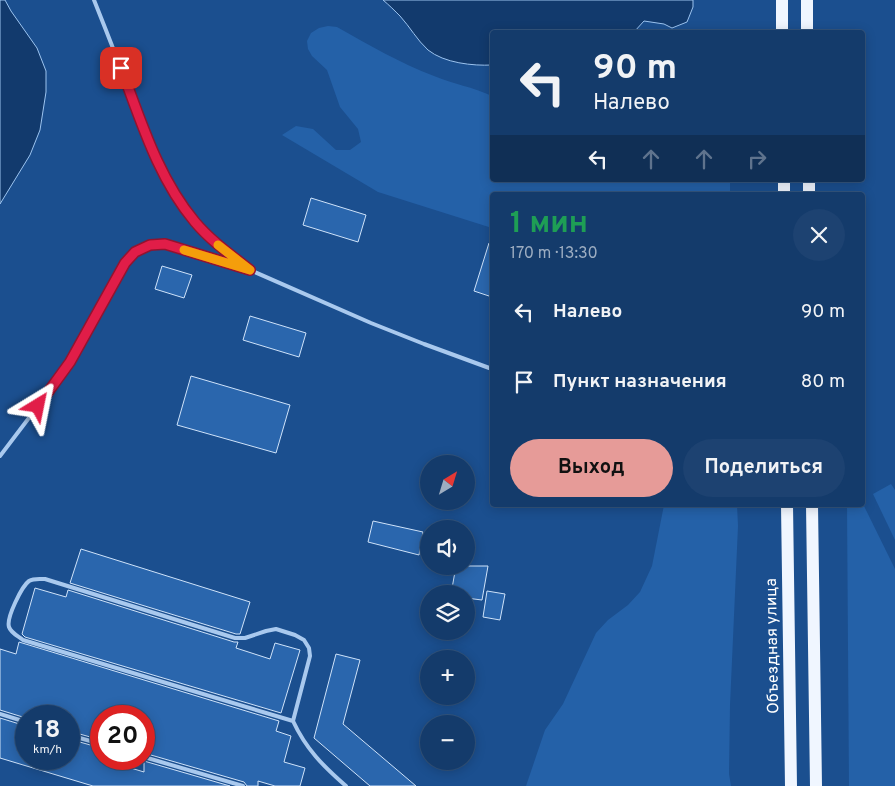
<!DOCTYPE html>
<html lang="ru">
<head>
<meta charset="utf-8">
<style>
	:root { --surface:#143b6b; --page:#1d4271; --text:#f1f3f6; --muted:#9dadc1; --line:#33557e; --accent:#e69b98 }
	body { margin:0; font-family:Overpass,sans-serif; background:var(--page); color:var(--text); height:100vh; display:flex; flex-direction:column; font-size:19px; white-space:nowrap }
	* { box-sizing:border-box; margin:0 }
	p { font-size:16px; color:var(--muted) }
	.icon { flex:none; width:28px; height:28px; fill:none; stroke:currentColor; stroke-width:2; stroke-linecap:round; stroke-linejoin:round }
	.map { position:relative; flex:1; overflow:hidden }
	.drawer { position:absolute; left:490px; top:192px; width:375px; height:315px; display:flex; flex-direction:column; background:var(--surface); border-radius:5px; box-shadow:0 2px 12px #0003,0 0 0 1px var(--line) }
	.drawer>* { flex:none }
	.guide { position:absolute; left:490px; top:30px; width:375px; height:152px; border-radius:5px; box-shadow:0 2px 12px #0003,0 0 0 1px var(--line); background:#143b6b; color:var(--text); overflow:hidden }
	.needle { width:32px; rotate:38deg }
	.buttons { position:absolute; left:420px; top:455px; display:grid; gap:10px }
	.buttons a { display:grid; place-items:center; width:55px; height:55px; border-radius:50%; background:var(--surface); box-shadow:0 2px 12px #0003,0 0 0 1px var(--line); font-size:25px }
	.speed { position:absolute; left:15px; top:705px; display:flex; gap:10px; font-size:25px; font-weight:700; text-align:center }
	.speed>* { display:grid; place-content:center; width:65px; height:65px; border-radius:50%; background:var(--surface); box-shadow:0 2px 12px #0003,0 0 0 1px var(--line); line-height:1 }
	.speed small { font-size:12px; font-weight:400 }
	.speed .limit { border:8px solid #d22; background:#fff; color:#111 }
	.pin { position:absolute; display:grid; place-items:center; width:42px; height:42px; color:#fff; margin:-21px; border-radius:10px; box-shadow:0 2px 8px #0006 }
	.me { position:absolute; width:55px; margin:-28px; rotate:35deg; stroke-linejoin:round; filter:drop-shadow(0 0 4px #0008) }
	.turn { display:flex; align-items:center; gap:18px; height:105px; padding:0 20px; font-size:22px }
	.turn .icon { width:65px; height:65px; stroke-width:2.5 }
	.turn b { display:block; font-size:35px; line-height:42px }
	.lanes { display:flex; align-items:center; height:48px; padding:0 20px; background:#0003; justify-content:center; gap:25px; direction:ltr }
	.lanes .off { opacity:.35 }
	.round { display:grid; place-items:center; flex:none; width:52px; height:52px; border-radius:26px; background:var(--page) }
	.overview { display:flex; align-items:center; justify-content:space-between; height:85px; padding:0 20px }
	h1 { font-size:30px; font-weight:700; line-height:38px; color:#1e9e55 }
	.primary-button { display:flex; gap:10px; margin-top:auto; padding:10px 20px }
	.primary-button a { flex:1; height:58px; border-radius:30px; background:var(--accent); color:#111; font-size:20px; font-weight:700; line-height:58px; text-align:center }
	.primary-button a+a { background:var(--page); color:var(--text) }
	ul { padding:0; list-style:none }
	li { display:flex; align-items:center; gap:15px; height:70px; padding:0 20px }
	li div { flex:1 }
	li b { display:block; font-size:19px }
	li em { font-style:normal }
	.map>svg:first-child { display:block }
	.green { fill:#2461a8 }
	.water { fill:#123a6d; stroke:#9cc4f0 }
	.building { fill:#2a66ad; stroke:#cfe3fa }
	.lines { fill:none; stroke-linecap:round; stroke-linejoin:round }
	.service { stroke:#a9c9ee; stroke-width:4 }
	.primary { stroke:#f0f6ff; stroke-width:12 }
	.route-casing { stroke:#92132f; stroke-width:12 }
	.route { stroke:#e11d48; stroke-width:9 }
	.slow { stroke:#f59e0b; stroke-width:9 }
	.labels { text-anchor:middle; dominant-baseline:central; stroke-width:5; stroke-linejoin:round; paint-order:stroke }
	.street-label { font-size:16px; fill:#fff; stroke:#1b4f8f }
</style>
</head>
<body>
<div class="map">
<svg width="895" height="786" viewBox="0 0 895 786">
	<rect width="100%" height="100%" fill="#1b4f8f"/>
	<g class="green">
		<path d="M328 26 337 27C369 45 400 63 434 76 453 84 473 87 492 96V180H730V195H492V228L378 192 282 135 296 126 313 129 336 150H350L361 142 358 129 340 107 327 70 312 56 308 49 307 41 311 33 319 28Z"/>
		<polygon points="891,484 895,490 895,540 873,494"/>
		<polygon points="863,504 895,569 895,786 849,786 847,505"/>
		<polygon points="664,505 737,505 738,526 730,705 729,774 731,786 526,786 545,730 563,704 596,633 608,620 628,605 640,592 652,566"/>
	</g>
	<g class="water">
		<polygon points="0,0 5,0 11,11 37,48 46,71 46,92 40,130 30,155 0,204"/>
		<path d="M383 0H693V7L687 22 672 28 664 24 644 21 634 32H492V65C473 66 444 63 428 50 417 40 410 27 400 16 395 11 389 5 383 0Z"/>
	</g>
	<g class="building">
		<polygon points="311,198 366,215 358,242 303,225"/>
		<polygon points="489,243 492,244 492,297 474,291"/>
		<polygon points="162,266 192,275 184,298 155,289"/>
		<polygon points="250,316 306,333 299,357 243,340"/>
		<polygon points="191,376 290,405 276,453 177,425"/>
		<polygon points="373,521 423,532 419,555 368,542"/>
		<polygon points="81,549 250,602 240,634 236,634 70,583"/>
		<polygon points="456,566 488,566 482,600 466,598 466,594 451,594"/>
		<polygon points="35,588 66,597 68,590 234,642 238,642 236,648 270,659 275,643 300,650 281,713 25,637 22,634"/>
		<polygon points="487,591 505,594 500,620 483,617"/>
		<polygon points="19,642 279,721 276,731 291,736 284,762 305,768 300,786 275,786 258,781 258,786 247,786 244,782 144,753 144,716 101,716 101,740 69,731 69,716 26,716 26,718 0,710 0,649 16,654"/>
		<polygon points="336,654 360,660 343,724 416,786 370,786 314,738"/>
		<polygon points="0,718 26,726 26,759 69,759 69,739 101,748 101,759 144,772 144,761 230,786 93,786 0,758"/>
	</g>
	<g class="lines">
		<g class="service">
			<path d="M94 0C108 35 122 71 135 106 151 147 166 190 196 223 212 240 230 254 248 269"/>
			<polyline points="0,456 38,406 70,362 125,263 135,252 150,245 165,244 250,270 371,323 424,344 492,369"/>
			<polyline points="0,714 26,722"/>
			<path d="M293 721 23 640C18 636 11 633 9 627 6 618 22 586 29 581 34 578 39 579 45 579L235 638H245L266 631 276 629 295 635 304 640 309 648 310 656 293 721C306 749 323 766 346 786"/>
			<polyline points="69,735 101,744"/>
			<polyline points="144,757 243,786"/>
		</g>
		<g class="primary">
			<polyline points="782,0 782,32"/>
			<polyline points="807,0 807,32"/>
			<polyline points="784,180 784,195"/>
			<polyline points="809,180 809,195"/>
			<polyline points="787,505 791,786"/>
			<polyline points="812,505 816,786"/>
		</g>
	</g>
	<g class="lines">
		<defs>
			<path id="route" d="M38 406 70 362 125 263 135 252 150 245 165 244 250 270C231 255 211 241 195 222 158 178 141 121 121 68"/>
		</defs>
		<use href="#route" class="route-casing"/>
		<use href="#route" class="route"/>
		<polyline class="slow" points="184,250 250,270 218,245"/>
	</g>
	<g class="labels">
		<g class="street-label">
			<text transform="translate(773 646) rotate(-91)">Объездная улица</text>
		</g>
	</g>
</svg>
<div class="buttons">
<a><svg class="needle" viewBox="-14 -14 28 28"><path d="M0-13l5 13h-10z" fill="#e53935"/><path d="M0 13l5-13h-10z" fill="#9dadc1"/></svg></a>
<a><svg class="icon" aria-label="sound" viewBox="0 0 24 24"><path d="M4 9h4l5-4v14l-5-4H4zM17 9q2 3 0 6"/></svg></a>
<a><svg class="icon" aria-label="layers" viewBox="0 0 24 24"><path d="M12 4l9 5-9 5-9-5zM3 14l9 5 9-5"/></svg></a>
<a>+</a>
<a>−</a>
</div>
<div class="speed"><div>18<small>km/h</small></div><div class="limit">20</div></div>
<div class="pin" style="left:121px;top:68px;background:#d93025"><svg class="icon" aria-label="arrive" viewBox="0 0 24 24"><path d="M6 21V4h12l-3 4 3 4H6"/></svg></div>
<svg class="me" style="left:38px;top:406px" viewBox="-20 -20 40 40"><path d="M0-17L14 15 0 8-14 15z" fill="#e11d48" stroke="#fff" stroke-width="4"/></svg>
<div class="guide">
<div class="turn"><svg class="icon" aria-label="left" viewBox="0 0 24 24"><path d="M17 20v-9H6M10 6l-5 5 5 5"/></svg><div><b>90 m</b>Налево</div></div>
<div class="lanes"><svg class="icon" aria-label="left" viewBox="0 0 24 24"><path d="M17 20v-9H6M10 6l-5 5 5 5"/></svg><svg class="icon off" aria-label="ahead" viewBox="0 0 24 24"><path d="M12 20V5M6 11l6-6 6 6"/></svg><svg class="icon off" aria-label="ahead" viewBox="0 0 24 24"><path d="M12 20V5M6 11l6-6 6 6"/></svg><svg class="icon off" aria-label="right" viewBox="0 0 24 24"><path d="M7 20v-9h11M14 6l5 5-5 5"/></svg></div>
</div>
<section class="drawer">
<div class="overview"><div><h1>1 мин</h1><p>170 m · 13:30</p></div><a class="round"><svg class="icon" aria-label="close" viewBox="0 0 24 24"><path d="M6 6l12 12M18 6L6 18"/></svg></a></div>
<ul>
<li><svg class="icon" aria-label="left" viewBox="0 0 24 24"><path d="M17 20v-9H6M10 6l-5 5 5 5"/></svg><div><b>Налево</b></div><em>90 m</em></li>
<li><svg class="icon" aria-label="arrive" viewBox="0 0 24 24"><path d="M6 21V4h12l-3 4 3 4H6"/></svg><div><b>Пункт назначения</b></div><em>80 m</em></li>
</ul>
<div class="primary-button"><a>Выход</a><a>Поделиться</a></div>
</section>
</div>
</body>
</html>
